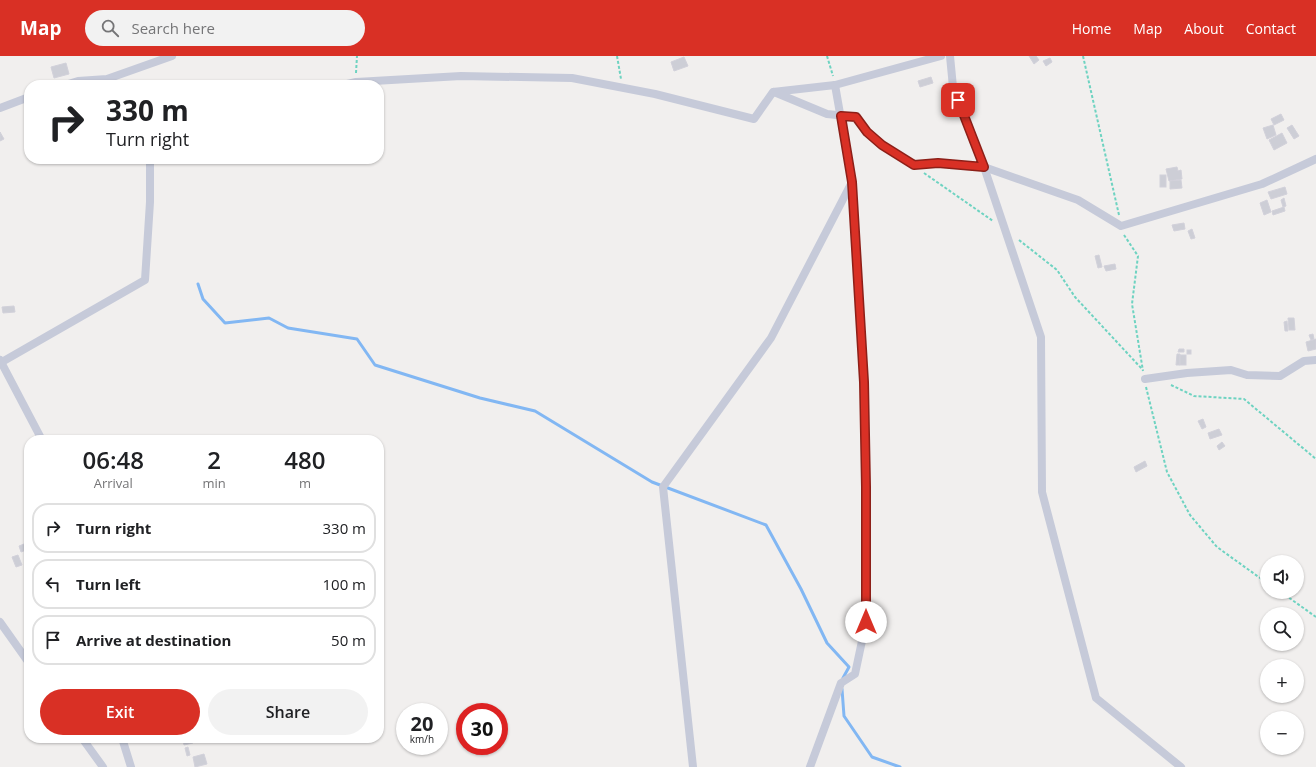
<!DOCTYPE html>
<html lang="en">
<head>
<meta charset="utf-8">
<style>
	:root { --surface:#fff; --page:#f2f2f2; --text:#202124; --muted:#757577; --line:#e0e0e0; --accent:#d93025 }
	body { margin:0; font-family:"Open Sans",sans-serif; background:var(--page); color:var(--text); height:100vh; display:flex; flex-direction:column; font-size:15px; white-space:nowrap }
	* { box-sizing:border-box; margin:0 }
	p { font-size:13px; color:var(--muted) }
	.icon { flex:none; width:22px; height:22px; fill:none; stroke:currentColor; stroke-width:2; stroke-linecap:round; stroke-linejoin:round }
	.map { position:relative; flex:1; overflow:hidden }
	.details { position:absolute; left:24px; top:379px; width:360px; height:308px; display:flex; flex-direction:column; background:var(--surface); border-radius:16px; box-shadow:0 1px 3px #0004 }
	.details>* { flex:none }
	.guide { position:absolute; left:24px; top:24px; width:360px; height:84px; border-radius:16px; box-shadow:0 1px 3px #0004; background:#fff; color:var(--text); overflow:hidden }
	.buttons { position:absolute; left:1260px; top:499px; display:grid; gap:8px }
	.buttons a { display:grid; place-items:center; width:44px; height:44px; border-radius:50%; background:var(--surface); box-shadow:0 1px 3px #0004; font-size:20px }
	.speed { position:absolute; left:396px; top:647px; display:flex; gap:8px; font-size:20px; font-weight:700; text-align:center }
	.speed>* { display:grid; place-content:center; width:52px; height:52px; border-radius:50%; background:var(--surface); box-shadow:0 1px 3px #0004; line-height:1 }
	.speed small { font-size:10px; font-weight:400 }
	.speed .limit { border:6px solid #d22; background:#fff; color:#111 }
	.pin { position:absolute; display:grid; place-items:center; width:34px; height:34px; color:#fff; margin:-17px; border-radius:8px; box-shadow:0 2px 6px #0006 }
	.me { position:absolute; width:44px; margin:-22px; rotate:0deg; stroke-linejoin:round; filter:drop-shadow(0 0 3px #0008) }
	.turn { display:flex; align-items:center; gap:14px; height:84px; padding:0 16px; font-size:18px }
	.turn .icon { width:52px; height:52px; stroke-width:2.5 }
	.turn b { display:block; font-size:28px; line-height:34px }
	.eta { display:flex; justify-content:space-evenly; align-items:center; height:68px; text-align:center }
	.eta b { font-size:24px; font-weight:600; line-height:28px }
	.primary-button { display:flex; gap:8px; margin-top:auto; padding:8px 16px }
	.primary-button a { flex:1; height:46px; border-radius:24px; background:var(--accent); color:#fff; font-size:16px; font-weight:600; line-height:46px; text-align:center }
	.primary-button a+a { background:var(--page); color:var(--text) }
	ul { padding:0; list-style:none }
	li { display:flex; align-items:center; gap:12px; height:50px; margin:0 8px 6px; padding:0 8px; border:2px solid var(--line); border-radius:16px }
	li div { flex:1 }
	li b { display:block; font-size:15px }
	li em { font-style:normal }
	header { display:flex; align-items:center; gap:24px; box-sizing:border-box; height:56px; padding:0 20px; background:var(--accent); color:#fff }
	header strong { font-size:19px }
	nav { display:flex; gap:22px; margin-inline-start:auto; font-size:14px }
	.search { width:280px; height:36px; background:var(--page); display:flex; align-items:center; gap:10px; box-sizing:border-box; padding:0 14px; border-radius:22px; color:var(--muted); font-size:15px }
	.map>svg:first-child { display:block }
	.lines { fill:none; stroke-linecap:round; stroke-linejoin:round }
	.stream { stroke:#82b7f3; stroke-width:3 }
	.building { fill:#cdced6; stroke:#d2d1da }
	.path { stroke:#6ed3c1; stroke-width:2; stroke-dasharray:3 2; stroke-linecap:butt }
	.minor { stroke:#c6cad9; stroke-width:8 }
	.route-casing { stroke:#8d1f18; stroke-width:10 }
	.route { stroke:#d93025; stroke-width:7 }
</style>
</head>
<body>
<header>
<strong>Map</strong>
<div class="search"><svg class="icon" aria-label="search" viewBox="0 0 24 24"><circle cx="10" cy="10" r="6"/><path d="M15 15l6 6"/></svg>Search here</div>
<nav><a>Home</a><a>Map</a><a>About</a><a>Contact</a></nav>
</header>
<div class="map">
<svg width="1316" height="711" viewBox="0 0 1316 711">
	<rect width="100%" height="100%" fill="#f1efee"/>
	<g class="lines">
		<g class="stream">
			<polyline points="198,228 203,243 225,267 269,262 288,272 357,283 375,309 480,342 535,355 652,426 766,469 801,533 827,587 849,611 843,622"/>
			<polyline points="842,633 844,660 872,701 900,711"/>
		</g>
	</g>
	<g class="building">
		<polygon points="1029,0 1036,0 1039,4 1034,8"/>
		<polygon points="684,1 688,10 674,15 671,6"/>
		<polygon points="1050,2 1052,6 1046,10 1043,5"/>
		<polygon points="66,7 69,18 54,22 51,11"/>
		<polygon points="931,21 933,27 920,31 918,25"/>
		<polygon points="1281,58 1284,64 1274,69 1271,63"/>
		<polygon points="1273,69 1276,79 1267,83 1263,72"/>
		<polygon points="1292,69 1299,80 1294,83 1287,72"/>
		<polygon points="0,76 4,83 0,85"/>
		<polygon points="1282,77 1287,87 1274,94 1269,84"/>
		<polygon points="1177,111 1178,115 1181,114 1182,123 1169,125 1166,113"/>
		<rect x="1160" y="119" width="6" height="12"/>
		<polygon points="1181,124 1182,132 1170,133 1170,125"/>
		<polygon points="1285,131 1287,138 1271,143 1268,136"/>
		<polygon points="1284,142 1286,150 1283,151 1281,144"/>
		<polygon points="1267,144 1271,156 1264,159 1260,147"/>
		<polygon points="1284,151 1285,155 1273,159 1272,155"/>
		<polygon points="1184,167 1185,173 1174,175 1172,169"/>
		<polygon points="1192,173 1195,182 1191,183 1188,175"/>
		<polygon points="1099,199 1102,211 1098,212 1095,200"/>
		<polygon points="1115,208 1116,213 1106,215 1104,210"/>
		<polygon points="14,250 15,256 3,257 2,251"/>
		<polygon points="1288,262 1294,262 1295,274 1289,274"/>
		<polygon points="1287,265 1288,275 1285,275 1284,266"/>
		<polygon points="1313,278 1314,283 1311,284 1309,279"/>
		<polygon points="1316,283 1316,293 1308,295 1306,286"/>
		<polygon points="1179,293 1184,293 1184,296 1178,296"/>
		<rect x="1187" y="294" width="4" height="4"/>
		<polygon points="1177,298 1180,298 1180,309 1176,309"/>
		<rect x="1180" y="299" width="6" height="10"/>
		<polygon points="1203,363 1206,371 1202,373 1198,365"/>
		<polygon points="1219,373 1222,379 1210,383 1208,377"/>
		<polygon points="1222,386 1225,390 1219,394 1217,390"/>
		<polygon points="1145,405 1147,410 1136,416 1134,411"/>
		<polygon points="29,486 29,493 21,496 19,490"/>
		<polygon points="18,499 22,509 16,511 12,501"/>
		<polygon points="192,682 193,687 184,689 183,684"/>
		<polygon points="188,691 190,699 187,700 185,692"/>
		<polygon points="204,698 207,708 195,711 193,701"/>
	</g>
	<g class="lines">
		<g class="path">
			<polyline points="617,0 621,23"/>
			<polyline points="827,0 833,20"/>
			<polyline points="1083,0 1119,159"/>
			<polyline points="356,17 357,0"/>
			<polyline points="924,117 993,165"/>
			<polyline points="1124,179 1138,200 1132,248 1143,315"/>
			<polyline points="1019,184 1057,214 1075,241 1142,313"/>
			<polyline points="1171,329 1194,340 1244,343 1316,403"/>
			<polyline points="1146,331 1167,416 1190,459 1217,491 1267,527"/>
			<polyline points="1281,536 1316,561"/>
		</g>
		<g class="minor">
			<polyline points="950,0 953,31 984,111 1041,281 1042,436 1096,642 1181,711"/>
			<polyline points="65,29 78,25 107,23 172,0"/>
			<polyline points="343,29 356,26 461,20 572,22 655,38 754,63 773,36 835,29 941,0"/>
			<polyline points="774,36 827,58 856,61 867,76 882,89 914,109 938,107 984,111 1078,144 1121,170 1262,128 1316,103"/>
			<polyline points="0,52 29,41"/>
			<polyline points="0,304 42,384"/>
			<polyline points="0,307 145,224 150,146 150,103"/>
			<polyline points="1145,323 1187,317 1231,314 1247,319 1280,320 1304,305 1316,304"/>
			<polyline points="0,566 29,607"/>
			<polyline points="82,682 103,711"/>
			<polyline points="122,682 131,711"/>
			<polyline points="693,711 663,431 771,282 852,126 835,29"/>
			<polyline points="810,711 841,627 855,618 866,566 866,431 864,326 852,127"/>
		</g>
	</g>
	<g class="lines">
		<defs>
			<polyline id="route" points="866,566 866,431 864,326 852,126 841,60 856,61 867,76 882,89 914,109 938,107 984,111 958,44"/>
		</defs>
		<use href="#route" class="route-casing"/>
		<use href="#route" class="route"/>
	</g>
</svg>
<div class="buttons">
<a><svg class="icon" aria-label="sound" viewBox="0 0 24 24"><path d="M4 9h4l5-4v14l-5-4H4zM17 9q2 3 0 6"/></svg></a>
<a><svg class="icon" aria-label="search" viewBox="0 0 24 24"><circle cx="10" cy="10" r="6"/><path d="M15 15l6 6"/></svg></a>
<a>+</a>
<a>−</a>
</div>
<div class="speed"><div>20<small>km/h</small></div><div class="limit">30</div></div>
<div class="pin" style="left:958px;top:44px;background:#d93025"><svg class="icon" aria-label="arrive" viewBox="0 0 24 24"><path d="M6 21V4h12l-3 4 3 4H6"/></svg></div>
<svg class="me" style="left:866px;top:566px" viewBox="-20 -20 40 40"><circle r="19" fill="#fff"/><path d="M0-13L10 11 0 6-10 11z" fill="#d93025"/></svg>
<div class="guide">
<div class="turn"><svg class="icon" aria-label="right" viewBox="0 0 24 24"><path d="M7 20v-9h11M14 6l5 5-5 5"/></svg><div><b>330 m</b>Turn right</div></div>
</div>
<section class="details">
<div class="eta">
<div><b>06:48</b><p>Arrival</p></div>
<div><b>2</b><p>min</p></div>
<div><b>480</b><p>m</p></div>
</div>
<ul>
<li><svg class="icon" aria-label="right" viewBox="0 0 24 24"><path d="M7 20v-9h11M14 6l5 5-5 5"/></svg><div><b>Turn right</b></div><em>330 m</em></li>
<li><svg class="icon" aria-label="left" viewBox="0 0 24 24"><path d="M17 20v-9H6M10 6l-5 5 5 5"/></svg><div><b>Turn left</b></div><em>100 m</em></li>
<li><svg class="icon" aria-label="arrive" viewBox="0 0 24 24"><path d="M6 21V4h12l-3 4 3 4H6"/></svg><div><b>Arrive at destination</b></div><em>50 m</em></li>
</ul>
<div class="primary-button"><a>Exit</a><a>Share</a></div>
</section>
</div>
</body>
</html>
